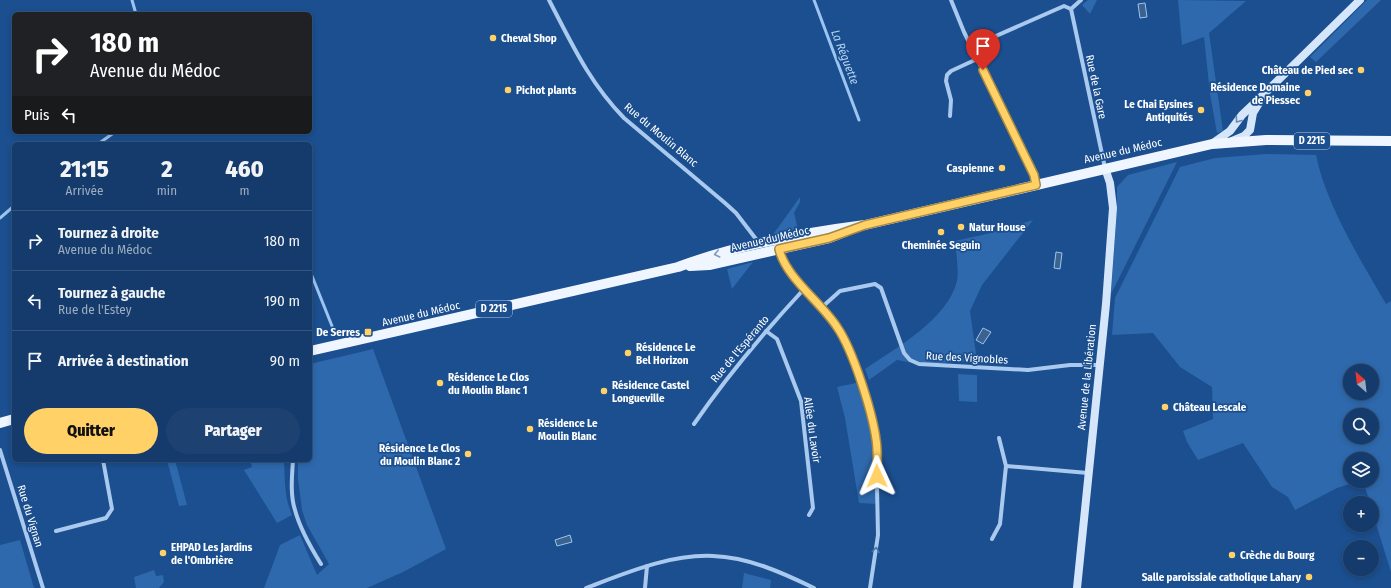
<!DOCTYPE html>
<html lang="fr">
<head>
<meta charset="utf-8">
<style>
	:root { --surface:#143b6b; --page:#1d4271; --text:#f1f3f6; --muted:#9dadc1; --line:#33557e; --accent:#ffd166 }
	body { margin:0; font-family:"Fira Sans Condensed",sans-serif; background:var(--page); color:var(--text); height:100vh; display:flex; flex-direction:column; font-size:15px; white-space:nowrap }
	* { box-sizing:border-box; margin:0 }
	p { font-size:13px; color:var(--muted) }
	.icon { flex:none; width:22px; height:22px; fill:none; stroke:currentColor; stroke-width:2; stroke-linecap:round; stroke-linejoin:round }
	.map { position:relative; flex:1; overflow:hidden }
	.drawer { position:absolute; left:12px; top:142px; width:300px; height:320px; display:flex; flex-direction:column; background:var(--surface); border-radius:6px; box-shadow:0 2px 6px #0003,0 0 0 1px var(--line) }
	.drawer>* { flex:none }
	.hud { position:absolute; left:12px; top:12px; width:300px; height:122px; border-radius:6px; box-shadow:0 2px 6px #0003,0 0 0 1px var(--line); background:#202124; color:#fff; overflow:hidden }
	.needle { width:26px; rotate:332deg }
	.controls { position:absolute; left:1343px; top:364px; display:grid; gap:8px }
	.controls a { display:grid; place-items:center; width:36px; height:36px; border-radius:50%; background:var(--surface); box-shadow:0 2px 6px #0003,0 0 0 1px var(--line); font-size:20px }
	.pin { position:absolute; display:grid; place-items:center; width:34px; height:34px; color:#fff; margin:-41px -17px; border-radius:50% 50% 50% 0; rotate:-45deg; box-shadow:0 0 4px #0007 }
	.pin .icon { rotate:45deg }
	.me { position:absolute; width:44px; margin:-22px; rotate:359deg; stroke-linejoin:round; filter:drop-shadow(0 0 3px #0008) }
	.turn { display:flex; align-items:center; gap:14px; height:84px; padding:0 12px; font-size:18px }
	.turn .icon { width:52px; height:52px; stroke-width:2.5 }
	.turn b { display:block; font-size:28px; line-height:34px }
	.then { display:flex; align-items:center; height:38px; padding:0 12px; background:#0003; gap:8px; font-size:15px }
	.eta { display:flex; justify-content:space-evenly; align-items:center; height:68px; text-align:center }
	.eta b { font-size:24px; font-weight:800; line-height:28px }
	.primary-button { display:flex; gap:8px; margin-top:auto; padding:8px 12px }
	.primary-button a { flex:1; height:46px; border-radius:24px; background:var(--accent); color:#111; font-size:16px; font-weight:800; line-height:46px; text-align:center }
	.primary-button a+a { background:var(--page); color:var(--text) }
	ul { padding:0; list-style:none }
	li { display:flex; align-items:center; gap:12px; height:60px; padding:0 12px; border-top:1px solid var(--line) }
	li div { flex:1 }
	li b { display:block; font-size:15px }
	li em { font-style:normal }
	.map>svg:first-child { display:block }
	.green { fill:#2e69ad; fill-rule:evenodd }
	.water { fill:#3c6290; stroke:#9cc4f0 }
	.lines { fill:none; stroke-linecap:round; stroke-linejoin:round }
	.stream { stroke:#9cc4f0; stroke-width:3 }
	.street { stroke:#a9c9ee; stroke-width:4 }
	.secondary { stroke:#d6e6fa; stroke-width:8 }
	.primary { stroke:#f0f6ff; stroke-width:10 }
	.oneway { stroke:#668bba }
	.oneway2 { stroke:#7b9ac1 }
	.oneway3 { stroke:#4674ac }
	.route-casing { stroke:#a68842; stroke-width:10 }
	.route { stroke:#ffd166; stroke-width:7 }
	.poi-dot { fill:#ffd166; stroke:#1b4f8f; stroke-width:1.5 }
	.labels { text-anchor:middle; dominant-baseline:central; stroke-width:3.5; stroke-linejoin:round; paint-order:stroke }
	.shield { fill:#1b4f8f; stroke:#bbcadd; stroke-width:1 }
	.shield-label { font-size:10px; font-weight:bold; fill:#fff }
	.poi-label { font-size:11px; font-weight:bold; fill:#fff; stroke:#1b4f8f; text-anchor:start }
	.street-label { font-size:11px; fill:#fff; stroke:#1b4f8f }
	.water-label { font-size:12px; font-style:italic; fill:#b5d3f5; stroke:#1b4f8f }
</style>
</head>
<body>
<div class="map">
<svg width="1391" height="588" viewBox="0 0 1391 588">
	<rect width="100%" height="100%" fill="#1b4f8f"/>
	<g class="green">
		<polygon points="1088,0 1097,0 1090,14 1082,5"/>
		<polygon points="1178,0 1246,1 1209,33 1223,131 1217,133 1210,94 1204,37 1182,45"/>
		<polygon points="1367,0 1381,0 1316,62 1310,57"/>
		<path d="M1266 154 1316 155C1326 205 1360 259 1386 304L1391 301V572L1372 511V503H1370L1363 481H1372V459H1350V481H1359L1337 488 1295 510 1288 497 1272 487 1243 443 1198 460 1187 442 1183 431 1213 419 1212 387 1180 367 1153 333 1112 335 1115 298 1180 167 1215 158ZM1350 371H1372V393H1350ZM1350 415H1372V437H1350Z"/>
		<polygon points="1177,162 1111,294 1117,208 1117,187 1128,175"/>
		<polygon points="800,197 800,202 794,213 798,229 772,236"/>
		<path d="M1033 220 982 285 970 311 977 361 919 364 897 360 869 380 865 369C896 348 948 319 957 281 959 271 956 252 955 241L991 233Z"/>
		<polygon points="753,262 732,289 727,269"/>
		<polygon points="373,349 446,549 403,572 367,588 264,588 280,545 300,535 317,575 329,564 307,525 302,510 298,479 298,460 310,460 310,364"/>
		<polygon points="958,374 977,375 977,402 959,401"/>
		<polygon points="861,382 876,439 878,504 859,503 845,418 837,387"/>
		<polygon points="167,460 175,460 187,505 179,506"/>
		<path d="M250 460H284C285 479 284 497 292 515L277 523 244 470 252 467Z"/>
		<polygon points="20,540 34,588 0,588 0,545"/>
		<polygon points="154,570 156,576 163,575 164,582 159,588 136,588 134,577"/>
		<polygon points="744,573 771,580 770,588 742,588"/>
	</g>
	<g class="water">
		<polygon points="1145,3 1147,17 1140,18 1138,4"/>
		<polygon points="1056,252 1062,253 1060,269 1054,268"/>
		<polygon points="983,328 991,332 983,344 976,340"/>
		<polygon points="570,535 572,542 557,546 555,540"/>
	</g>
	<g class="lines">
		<g class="stream">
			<polyline points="132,0 136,14"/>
			<polyline points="814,0 859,120"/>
			<polyline points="98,144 115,132"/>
			<polyline points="0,218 14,206"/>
			<polyline points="310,271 334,331"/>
		</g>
		<g class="street">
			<path d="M549 0C572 44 589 82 624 118L725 203 736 213 759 243"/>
			<polyline points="951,0 964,32 1034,175 1036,185"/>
			<polyline points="1081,0 1071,9 1105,168"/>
			<polyline points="971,47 1064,6 1071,9"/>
			<polyline points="950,116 951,100 946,81 947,75 951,71 977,59"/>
			<polyline points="779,250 785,264 837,327 861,382 876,439 878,535 870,588"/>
			<polyline points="821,308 840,291 875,284 881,288 904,353 910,360 919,364 1028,370 1070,365 1098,365"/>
			<polyline points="766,331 777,339 801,401 813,508 809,515"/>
			<path d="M694 424C727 376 765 331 805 288"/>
			<polyline points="999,438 1006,466"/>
			<polyline points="0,450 43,588"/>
			<path d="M293 460C292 476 290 495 295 510 300 529 311 548 321 564"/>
			<polyline points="56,531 106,518 112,509 103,460"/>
			<polyline points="992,539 1000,524 1006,466 1088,473"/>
			<path d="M586 588C626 573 670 554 713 556 748 557 783 573 814 588"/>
			<polyline points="645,588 647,566"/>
		</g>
		<g class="secondary">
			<polyline points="1232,141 1244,136 1250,130 1253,113 1261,100"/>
			<polyline points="1213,143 1230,131 1242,115 1263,95 1360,0"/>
			<polyline points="1077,588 1106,304 1113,208 1110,183 1105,168"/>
		</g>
		<g class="primary">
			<polyline points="690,266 709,265 829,238 847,231"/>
			<path d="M310 351 678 267C737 245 802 233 865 225L1212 144 1266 140 1391 141"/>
			<polyline points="0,423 14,419"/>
		</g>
	</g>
	<defs><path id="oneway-chevron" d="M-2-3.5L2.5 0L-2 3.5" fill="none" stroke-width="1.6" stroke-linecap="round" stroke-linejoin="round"/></defs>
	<use class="oneway" href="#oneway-chevron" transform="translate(1238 120) rotate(127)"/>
	<use class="oneway2" href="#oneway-chevron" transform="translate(717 254) rotate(167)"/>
	<use class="oneway3" href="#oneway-chevron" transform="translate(876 550) rotate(-81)"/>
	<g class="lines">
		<defs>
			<path id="route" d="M877 476C877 464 878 451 876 439 872 411 853 350 837 327 821 302 786 278 779 249L829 238 865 225 1036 185 1034 175 983 70"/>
		</defs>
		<use href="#route" class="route-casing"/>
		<use href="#route" class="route"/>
	</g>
	<g class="poi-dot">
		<circle cx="493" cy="38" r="4"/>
		<circle cx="1361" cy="70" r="4"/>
		<circle cx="508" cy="90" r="4"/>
		<circle cx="1308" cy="93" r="4"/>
		<circle cx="1201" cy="110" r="4"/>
		<circle cx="1002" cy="168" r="4"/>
		<circle cx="961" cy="227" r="4"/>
		<circle cx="941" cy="232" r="4"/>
		<rect x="364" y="328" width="8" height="8" rx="2"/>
		<circle cx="628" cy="353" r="4"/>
		<circle cx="440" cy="383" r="4"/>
		<circle cx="604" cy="391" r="4"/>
		<circle cx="1165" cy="407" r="4"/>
		<circle cx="530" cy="429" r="4"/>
		<circle cx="468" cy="454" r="4"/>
		<circle cx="163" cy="553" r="4"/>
		<circle cx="1232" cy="555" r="4"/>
		<circle cx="1309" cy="577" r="4"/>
	</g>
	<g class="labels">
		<g class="shield">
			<rect x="1294" y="133" width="36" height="16" rx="3"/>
			<rect x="476" y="301" width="36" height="16" rx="3"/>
		</g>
		<g class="shield-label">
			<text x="1312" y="141">D 2215</text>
			<text x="494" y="309">D 2215</text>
		</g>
		<g class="poi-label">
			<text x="501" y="38">Cheval Shop</text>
			<text x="1353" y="70" text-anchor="end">Château de Pied sec</text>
			<text x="1300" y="87" text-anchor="end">Résidence Domaine<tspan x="1300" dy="13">de Piessec</tspan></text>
			<text x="516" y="90">Pichot plants</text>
			<text x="1193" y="104" text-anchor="end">Le Chai Eysines<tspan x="1193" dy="13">Antiquités</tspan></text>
			<text x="994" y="168" text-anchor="end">Caspienne</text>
			<text x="969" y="227">Natur House</text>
			<text x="941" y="245" text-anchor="middle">Cheminée Seguin</text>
			<text x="360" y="332" text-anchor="end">De Serres</text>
			<text x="636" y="347">Résidence Le<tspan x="636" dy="13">Bel Horizon</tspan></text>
			<text x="448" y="377">Résidence Le Clos<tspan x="448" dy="13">du Moulin Blanc 1</tspan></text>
			<text x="612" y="385">Résidence Castel<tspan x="612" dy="13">Longueville</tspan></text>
			<text x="1173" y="407">Château Lescale</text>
			<text x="538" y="423">Résidence Le<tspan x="538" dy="13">Moulin Blanc</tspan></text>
			<text x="460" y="448" text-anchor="end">Résidence Le Clos<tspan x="460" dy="13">du Moulin Blanc 2</tspan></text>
			<text x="171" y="547">EHPAD Les Jardins<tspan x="171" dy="13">de l'Ombrière</tspan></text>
			<text x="1240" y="555">Crèche du Bourg</text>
			<text x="1301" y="577" text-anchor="end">Salle paroissiale catholique Lahary</text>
		</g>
		<g class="street-label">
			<text transform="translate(1096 87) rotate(78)">Rue de la Gare</text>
			<text transform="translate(661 135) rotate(40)">Rue du Moulin Blanc</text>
			<text transform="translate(1123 151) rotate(-13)">Avenue du Médoc</text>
			<text transform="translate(770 239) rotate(-13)">Avenue du Médoc</text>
			<text transform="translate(421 314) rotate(-13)">Avenue du Médoc</text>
			<text transform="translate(740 349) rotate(-50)">Rue de l'Espéranto</text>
			<text transform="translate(967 358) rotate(3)">Rue des Vignobles</text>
			<text transform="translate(1087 377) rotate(-84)">Avenue de la Libération</text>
			<text transform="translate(812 430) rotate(82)">Allée du Lavoir</text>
			<text transform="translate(30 516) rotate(73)">Rue du Vignan</text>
		</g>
		<g class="water-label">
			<text transform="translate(845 57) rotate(69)">La Réguette</text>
		</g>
	</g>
</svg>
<div class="controls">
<a><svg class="needle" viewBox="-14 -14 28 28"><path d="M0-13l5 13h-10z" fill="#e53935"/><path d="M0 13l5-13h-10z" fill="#9dadc1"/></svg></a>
<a><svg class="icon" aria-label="search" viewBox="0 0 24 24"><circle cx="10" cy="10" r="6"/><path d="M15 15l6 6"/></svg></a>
<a><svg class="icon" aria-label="layers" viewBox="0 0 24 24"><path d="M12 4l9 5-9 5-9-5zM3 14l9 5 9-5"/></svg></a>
<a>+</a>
<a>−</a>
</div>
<div class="pin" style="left:983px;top:70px;background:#d93025"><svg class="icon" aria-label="arrive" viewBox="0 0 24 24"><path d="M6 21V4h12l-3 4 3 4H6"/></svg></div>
<svg class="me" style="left:877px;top:476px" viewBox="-20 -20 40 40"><path d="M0-17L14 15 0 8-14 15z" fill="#ffd166" stroke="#fff" stroke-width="4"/></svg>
<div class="hud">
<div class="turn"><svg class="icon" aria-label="right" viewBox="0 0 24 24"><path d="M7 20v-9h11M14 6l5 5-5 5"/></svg><div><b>180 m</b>Avenue du Médoc</div></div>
<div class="then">Puis<svg class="icon" aria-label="left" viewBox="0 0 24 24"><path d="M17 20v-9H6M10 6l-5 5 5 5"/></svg></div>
</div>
<section class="drawer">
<div class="eta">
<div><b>21:15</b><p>Arrivée</p></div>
<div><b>2</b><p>min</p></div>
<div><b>460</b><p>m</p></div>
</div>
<ul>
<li><svg class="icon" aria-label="right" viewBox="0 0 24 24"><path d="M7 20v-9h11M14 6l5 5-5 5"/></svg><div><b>Tournez à droite</b><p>Avenue du Médoc</p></div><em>180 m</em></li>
<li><svg class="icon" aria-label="left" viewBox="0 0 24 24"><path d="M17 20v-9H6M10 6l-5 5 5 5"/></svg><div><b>Tournez à gauche</b><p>Rue de l'Estey</p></div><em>190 m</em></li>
<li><svg class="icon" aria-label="arrive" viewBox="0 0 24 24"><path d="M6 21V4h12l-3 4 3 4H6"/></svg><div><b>Arrivée à destination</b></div><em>90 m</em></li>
</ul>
<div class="primary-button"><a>Quitter</a><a>Partager</a></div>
</section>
</div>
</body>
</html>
